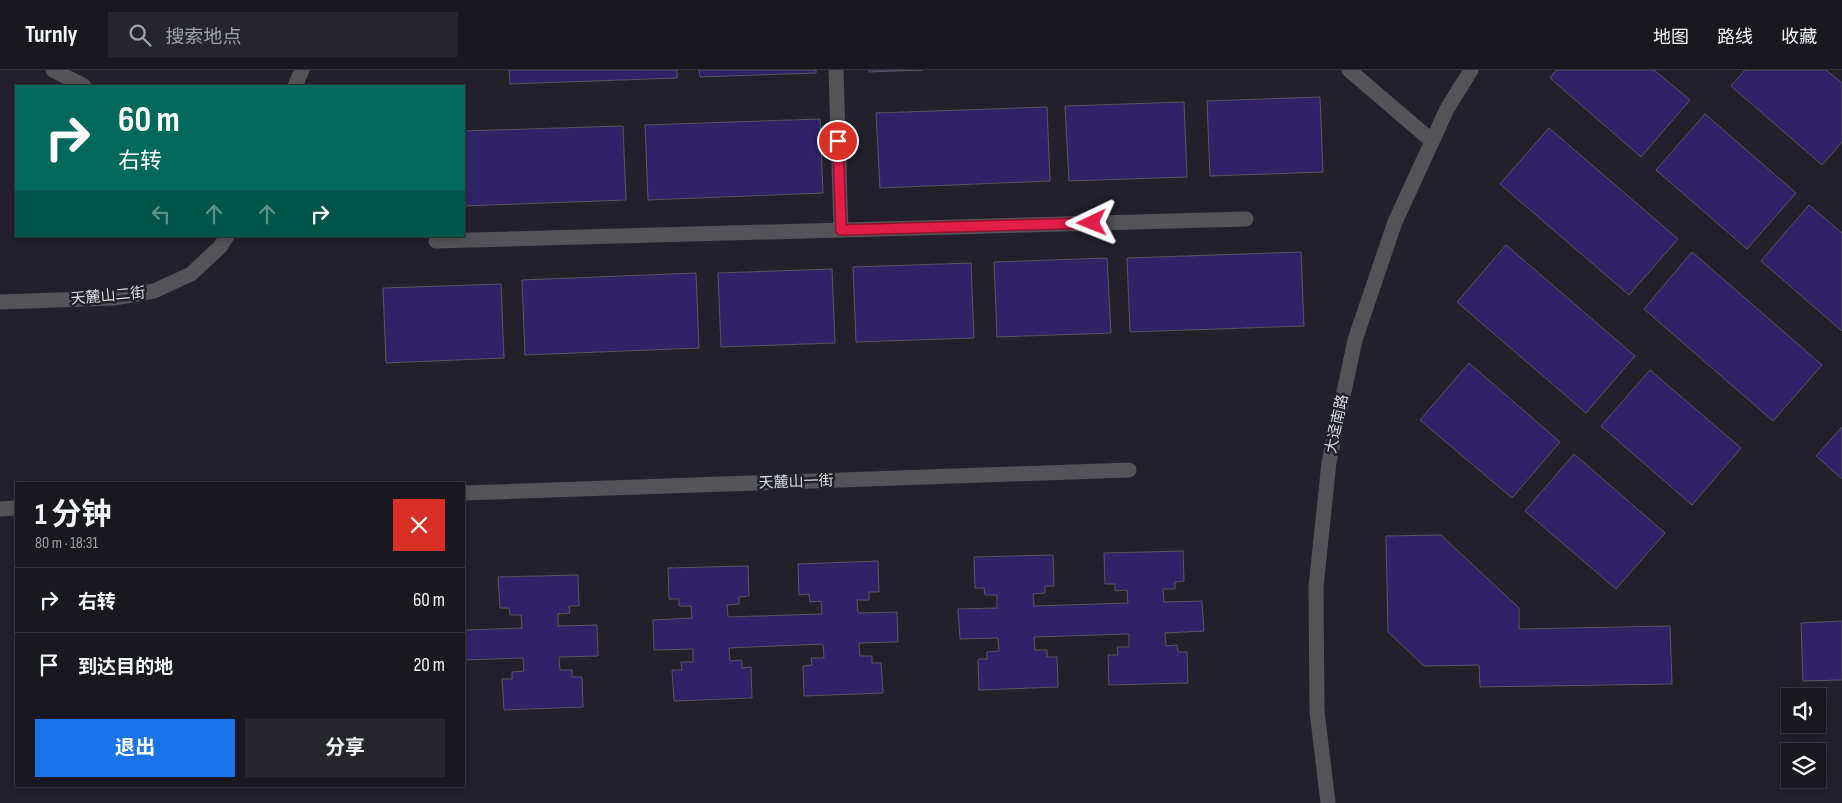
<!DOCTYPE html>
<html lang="zh">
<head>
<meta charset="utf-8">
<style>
	:root { --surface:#191820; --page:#26252d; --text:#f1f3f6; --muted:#9fa0a5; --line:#37373e; --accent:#1a73e8 }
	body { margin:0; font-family:"Sofia Sans Condensed","Noto Sans SC",sans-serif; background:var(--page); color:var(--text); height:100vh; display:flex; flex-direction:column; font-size:19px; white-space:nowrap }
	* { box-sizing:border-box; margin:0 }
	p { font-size:16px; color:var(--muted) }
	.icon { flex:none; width:28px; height:28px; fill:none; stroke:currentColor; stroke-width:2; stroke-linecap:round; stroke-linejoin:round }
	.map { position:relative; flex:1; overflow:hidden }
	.drawer { position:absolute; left:15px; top:412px; width:450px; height:305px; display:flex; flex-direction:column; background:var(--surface); border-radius:0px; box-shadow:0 2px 8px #0003,0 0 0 1px var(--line) }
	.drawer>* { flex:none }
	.banner { position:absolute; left:15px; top:15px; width:450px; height:152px; border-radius:0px; box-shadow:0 2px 8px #0003,0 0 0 1px var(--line); background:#00695c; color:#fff; overflow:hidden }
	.fabs { position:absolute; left:1781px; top:618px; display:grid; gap:10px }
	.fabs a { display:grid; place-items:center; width:45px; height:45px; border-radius:0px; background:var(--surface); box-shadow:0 2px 8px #0003,0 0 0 1px var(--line); font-size:25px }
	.pin { position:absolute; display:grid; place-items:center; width:42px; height:42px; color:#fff; margin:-21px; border:2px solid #fff; border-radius:50%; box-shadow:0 1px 5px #0007 }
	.me { position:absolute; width:55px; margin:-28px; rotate:268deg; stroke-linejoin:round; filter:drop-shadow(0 0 4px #0008) }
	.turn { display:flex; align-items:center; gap:18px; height:105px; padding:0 20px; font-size:22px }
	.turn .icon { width:65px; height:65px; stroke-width:2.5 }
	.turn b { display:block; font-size:35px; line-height:42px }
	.lanes { display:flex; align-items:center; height:48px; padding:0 20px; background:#0003; justify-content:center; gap:25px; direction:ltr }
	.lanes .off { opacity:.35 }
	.round { display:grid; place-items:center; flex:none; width:52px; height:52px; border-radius:0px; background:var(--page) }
	.head { display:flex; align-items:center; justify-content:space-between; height:85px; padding:0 20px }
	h1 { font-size:30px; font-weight:700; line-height:38px }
	.action { display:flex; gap:10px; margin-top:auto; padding:10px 20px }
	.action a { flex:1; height:58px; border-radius:0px; background:var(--accent); color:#fff; font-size:20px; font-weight:700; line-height:58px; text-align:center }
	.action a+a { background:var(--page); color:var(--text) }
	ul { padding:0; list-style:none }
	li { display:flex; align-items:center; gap:15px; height:65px; padding:0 20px; border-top:1px solid var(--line) }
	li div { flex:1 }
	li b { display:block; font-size:19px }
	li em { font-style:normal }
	header { display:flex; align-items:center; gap:30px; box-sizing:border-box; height:70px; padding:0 25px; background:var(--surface); border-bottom:1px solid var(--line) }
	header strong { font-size:24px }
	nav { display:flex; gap:28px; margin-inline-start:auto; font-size:18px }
	.search { width:350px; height:45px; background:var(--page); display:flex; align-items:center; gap:12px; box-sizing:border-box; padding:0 18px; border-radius:0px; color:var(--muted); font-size:19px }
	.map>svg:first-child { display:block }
	.building { fill:#312167; stroke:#585763 }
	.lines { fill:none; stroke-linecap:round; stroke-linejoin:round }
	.minor { stroke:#535358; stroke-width:15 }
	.route-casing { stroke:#92132f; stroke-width:12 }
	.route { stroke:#e11d48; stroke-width:9 }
	.labels { text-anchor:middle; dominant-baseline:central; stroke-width:5; stroke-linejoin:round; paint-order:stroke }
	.street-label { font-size:15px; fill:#dbdbe2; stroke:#21202b }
</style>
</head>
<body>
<header>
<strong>Turnly</strong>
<div class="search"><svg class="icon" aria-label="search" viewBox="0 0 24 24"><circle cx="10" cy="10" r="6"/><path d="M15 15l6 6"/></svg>搜索地点</div>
<nav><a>地图</a><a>路线</a><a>收藏</a></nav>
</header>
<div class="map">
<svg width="1842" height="733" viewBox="0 0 1842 733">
	<rect width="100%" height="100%" fill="#21202b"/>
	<g class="building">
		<polygon points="509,0 677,0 677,8 510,14"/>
		<polygon points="699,0 816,0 816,3 700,7"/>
		<polygon points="869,0 922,0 869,2"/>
		<polygon points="1556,0 1654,0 1690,30 1641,87 1550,8"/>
		<polygon points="1745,0 1826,0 1842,13 1842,72 1822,95 1731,16"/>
		<polygon points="1320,27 1323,102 1210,106 1207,31"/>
		<polygon points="1184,32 1187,107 1069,111 1065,36"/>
		<polygon points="1047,37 1050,111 880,118 876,43"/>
		<polygon points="1705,44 1796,123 1747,179 1656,100"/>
		<polygon points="820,49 823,123 648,130 645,55"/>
		<polygon points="623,56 626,130 464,136 464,61"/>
		<polygon points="1549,58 1678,169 1629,225 1500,114"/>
		<polygon points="1809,135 1842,163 1842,261 1761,191"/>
		<polygon points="1506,175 1635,286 1586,343 1457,232"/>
		<polygon points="1301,182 1304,256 1130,262 1127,188"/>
		<polygon points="1692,182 1822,295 1773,351 1644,239"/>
		<polygon points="1107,188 1111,263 997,267 994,192"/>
		<polygon points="971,193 974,268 856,272 853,197"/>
		<polygon points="832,199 835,273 721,277 718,203"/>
		<polygon points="696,203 699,278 525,285 522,210"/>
		<polygon points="501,214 504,288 386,293 383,218"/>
		<polygon points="1469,293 1560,372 1512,428 1420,350"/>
		<polygon points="1650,300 1741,378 1692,435 1601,356"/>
		<polygon points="1842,357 1842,409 1816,386"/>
		<polygon points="1574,384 1665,463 1616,519 1525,441"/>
		<polygon points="1441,465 1519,538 1519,559 1670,556 1672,614 1480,617 1479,595 1424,596 1388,562 1386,466"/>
		<polygon points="1183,481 1184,511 1175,512 1175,519 1163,519 1164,532 1202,531 1204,561 1165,563 1166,576 1177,575 1178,582 1187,582 1188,613 1109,615 1108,585 1118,585 1117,577 1129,577 1129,564 1034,567 1035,580 1047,580 1047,587 1057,587 1058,617 979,620 978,589 987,589 987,582 999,581 998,568 960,569 958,539 997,538 997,525 985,525 984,518 975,518 974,487 1053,485 1054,516 1045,516 1045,523 1033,524 1034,536 1128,533 1127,520 1115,521 1115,514 1105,514 1104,483"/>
		<polygon points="878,491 879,522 869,522 869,530 857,530 858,543 897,542 898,572 859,573 860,586 872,586 872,593 881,593 883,623 804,626 803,596 812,595 811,588 824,588 823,574 729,578 730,591 742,590 742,598 751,597 752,628 674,631 672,600 682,600 681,592 693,592 693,579 654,580 653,550 692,548 691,536 679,536 679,529 669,529 668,498 748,496 749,526 739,527 739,534 727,535 728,547 822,544 821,531 810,532 809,524 799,525 798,494"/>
		<polygon points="578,505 579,536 569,536 570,543 558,544 558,556 597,555 598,586 559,587 560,600 572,600 572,607 582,607 583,637 504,640 502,609 512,609 512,602 524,601 523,588 464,590 464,560 522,558 521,545 510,545 509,538 500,538 498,507"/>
		<polygon points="1842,551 1842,610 1803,611 1801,553"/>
	</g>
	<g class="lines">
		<g class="minor">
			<polyline points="53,0 84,16"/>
			<polyline points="836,0 841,160"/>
			<polyline points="1349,0 1432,71"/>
			<polyline points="295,16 302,0"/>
			<polyline points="436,171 1246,149"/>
			<polyline points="0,232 114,228 154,221 191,204 220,177 227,166"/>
			<polyline points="464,423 1129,400"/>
			<polyline points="0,439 16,438"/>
			<polyline points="1328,733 1317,641 1316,517 1329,392 1355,270 1395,152 1447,39 1471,0"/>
		</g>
	</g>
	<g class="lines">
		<defs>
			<polyline id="route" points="838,71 841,160 1092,153"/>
		</defs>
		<use href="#route" class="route-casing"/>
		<use href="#route" class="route"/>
	</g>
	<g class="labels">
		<g class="street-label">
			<text transform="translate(108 226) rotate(-5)">天麓山二街</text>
			<text transform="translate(1337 354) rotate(-78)">大迳南路</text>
			<text transform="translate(796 412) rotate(-2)">天麓山一街</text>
		</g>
	</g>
</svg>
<div class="fabs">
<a><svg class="icon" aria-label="sound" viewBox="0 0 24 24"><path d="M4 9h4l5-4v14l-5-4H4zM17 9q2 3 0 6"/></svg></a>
<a><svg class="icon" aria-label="layers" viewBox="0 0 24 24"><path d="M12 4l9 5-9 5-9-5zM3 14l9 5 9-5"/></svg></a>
</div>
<div class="pin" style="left:838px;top:71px;background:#d93025"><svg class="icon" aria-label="arrive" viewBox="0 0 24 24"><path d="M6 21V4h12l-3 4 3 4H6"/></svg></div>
<svg class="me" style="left:1092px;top:153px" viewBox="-20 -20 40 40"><path d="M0-17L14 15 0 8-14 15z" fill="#e11d48" stroke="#fff" stroke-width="4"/></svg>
<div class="banner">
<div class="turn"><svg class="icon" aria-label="right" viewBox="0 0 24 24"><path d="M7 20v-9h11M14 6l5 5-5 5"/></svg><div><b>60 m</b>右转</div></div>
<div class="lanes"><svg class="icon off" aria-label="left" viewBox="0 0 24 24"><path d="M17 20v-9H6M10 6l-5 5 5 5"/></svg><svg class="icon off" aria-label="ahead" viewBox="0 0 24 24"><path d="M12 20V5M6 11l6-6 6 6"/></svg><svg class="icon off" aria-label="ahead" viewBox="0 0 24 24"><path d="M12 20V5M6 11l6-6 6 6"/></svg><svg class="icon" aria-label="right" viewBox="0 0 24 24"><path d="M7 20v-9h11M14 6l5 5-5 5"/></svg></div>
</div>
<section class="drawer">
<div class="head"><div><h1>1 分钟</h1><p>80 m · 18:31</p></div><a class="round" style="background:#d93025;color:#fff"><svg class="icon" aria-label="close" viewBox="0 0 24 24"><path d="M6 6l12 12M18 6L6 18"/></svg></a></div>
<ul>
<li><svg class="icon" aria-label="right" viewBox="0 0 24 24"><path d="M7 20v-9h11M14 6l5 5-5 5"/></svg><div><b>右转</b></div><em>60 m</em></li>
<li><svg class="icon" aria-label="arrive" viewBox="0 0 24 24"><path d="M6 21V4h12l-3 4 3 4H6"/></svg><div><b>到达目的地</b></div><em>20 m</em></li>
</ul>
<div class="action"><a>退出</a><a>分享</a></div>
</section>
</div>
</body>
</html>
